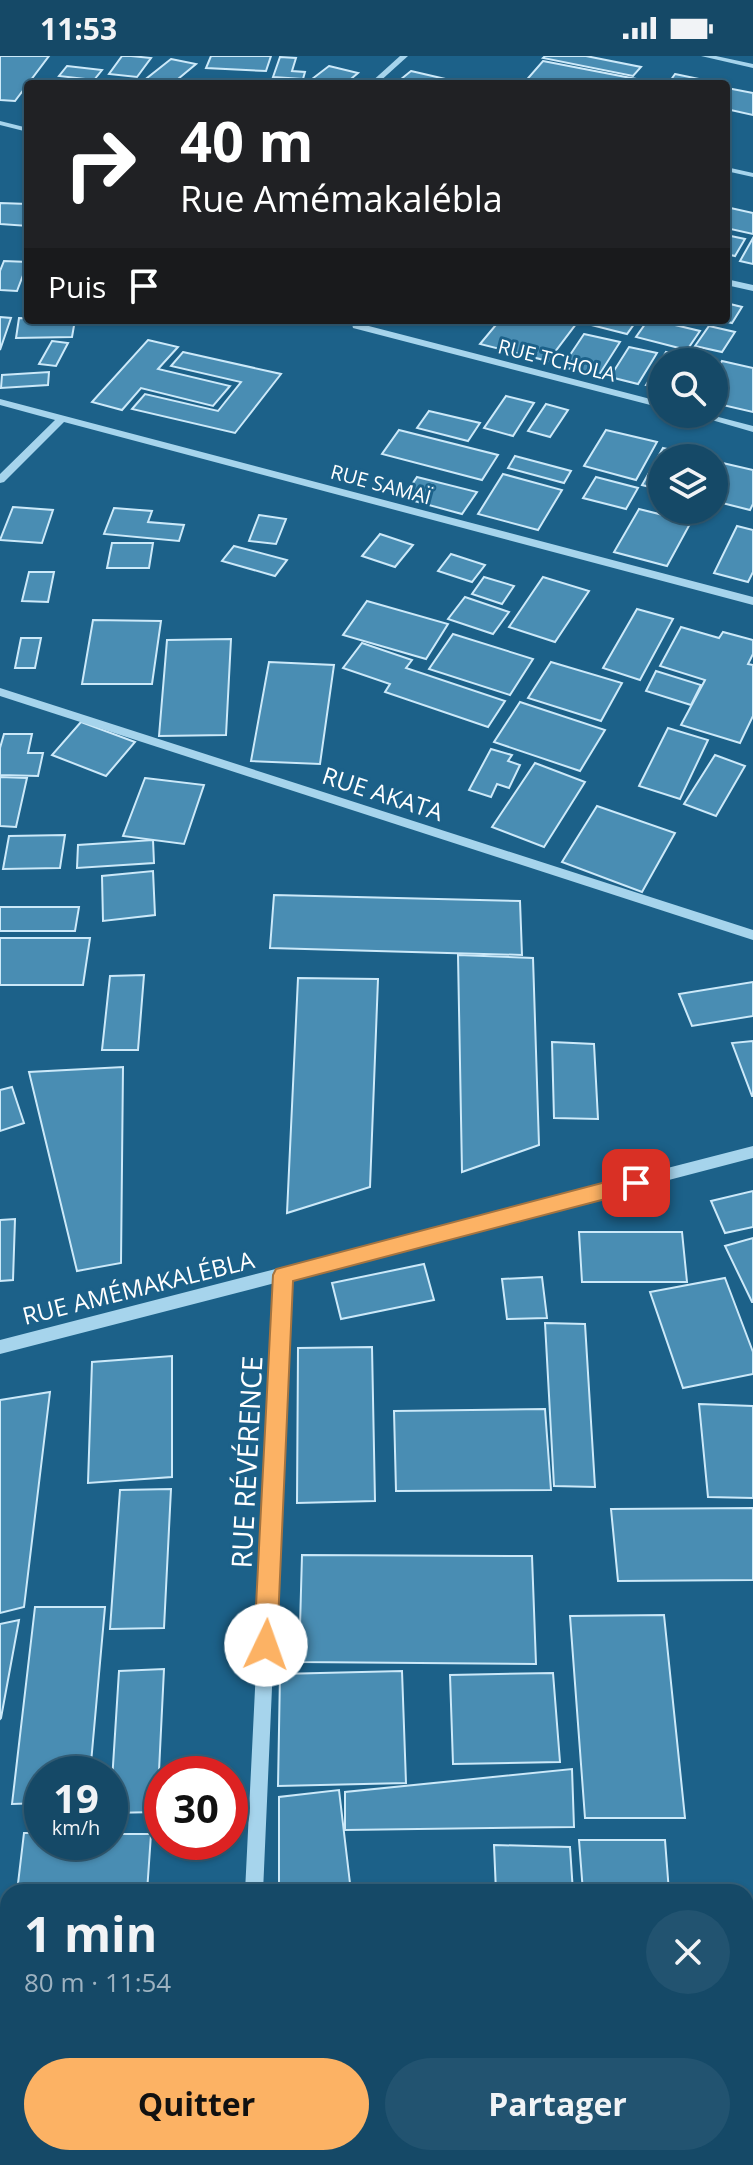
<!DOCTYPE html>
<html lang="fr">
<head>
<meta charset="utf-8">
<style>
	:root { --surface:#154967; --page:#225370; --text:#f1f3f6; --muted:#9db2c0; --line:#34617b; --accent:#fcb264 }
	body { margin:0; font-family:"Open Sans",sans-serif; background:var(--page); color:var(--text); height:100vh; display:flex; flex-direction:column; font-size:30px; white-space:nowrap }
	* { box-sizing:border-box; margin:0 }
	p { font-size:26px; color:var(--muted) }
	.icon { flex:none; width:44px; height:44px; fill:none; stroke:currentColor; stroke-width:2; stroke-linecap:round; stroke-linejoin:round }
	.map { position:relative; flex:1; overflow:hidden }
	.panel { position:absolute; left:0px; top:1828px; width:754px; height:282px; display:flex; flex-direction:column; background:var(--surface); border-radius:24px 24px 0 0; box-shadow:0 2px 6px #0004,0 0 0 2px var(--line) }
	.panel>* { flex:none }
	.hud { position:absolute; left:24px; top:24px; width:706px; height:244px; border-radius:8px; box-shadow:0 2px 6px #0004,0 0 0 2px var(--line); background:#202124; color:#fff; overflow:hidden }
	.fabs { position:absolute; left:648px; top:292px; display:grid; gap:16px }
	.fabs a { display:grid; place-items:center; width:80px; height:80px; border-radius:50%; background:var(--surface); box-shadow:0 2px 6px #0004,0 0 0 2px var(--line); font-size:40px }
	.speed { position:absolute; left:24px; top:1700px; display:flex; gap:16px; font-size:40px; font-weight:700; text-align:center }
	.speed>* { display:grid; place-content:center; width:104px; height:104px; border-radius:50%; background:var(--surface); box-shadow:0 2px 6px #0004,0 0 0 2px var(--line); line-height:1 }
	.speed small { font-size:20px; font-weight:400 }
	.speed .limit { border:12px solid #d22; background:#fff; color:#111 }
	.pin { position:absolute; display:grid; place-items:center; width:68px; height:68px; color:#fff; margin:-34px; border-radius:16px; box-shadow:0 4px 12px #0006 }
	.me { position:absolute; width:88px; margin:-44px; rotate:3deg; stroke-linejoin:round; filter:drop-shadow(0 0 6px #0008) }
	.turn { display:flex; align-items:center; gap:28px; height:168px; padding:0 24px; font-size:36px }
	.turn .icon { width:104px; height:104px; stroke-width:2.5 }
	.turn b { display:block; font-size:56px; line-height:68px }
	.then { display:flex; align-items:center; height:76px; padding:0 24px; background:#0003; gap:16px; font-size:30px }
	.round { display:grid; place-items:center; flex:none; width:84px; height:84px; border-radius:42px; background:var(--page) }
	.head { display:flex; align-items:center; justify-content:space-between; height:136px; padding:0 24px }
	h1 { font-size:48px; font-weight:700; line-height:60px }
	.button { display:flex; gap:16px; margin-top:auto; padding:16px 24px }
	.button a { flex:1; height:92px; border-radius:48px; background:var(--accent); color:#111; font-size:32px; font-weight:700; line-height:92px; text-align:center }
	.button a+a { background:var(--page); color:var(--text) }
	.status { display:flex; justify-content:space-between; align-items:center; height:56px; padding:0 40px; background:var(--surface); direction:ltr }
	.status svg { height:22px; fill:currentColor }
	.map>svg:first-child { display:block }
	.building { fill:#498db3; stroke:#cce9f9; stroke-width:2 }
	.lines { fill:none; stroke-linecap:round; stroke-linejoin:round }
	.minor { fill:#a6d4ec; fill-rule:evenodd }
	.route { fill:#fcb264; stroke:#a47441; stroke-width:2 }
	.labels { text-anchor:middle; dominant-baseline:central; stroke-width:6; stroke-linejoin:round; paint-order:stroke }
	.far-street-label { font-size:20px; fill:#fff; stroke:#1c6189 }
	.street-label { font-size:24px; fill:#fff; stroke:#1c6189 }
	.near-street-label { font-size:28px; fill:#fff; stroke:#1c6189 }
</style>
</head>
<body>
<div class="status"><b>11:53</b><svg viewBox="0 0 49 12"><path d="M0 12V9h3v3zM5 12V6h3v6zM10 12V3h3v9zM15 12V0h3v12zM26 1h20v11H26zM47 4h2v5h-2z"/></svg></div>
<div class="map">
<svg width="753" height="2109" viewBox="0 0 753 2109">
	<rect width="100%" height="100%" fill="#1c6189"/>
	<g class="building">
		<polygon points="0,0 49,0 15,45 0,44"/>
		<polygon points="122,0 131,0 151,2 137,21 109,18"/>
		<polygon points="211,0 271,0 266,15 206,12"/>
		<polygon points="545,0 586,0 641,11 633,20 543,2"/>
		<polygon points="280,1 296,2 292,15 305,16 303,23 273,21"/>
		<polygon points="171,3 196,8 172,28 142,26"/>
		<polygon points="543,5 636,23 632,28 584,28 562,23 558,28 523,28"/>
		<polygon points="67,10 102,14 94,24 59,20"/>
		<polygon points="329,10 358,17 345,28 312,23"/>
		<polygon points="411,15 467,28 395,28"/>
		<polygon points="675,18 709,25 706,28 668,28"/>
		<polygon points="727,32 753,37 753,59 726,53"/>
		<polygon points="0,147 28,148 28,170 0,168"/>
		<polygon points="726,151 753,157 753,178 726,172"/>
		<polygon points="726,179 745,183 735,200 726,198"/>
		<polygon points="753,182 753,208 740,205"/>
		<polygon points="4,205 28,206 17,235 0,234 0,215"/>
		<polygon points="726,247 742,251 732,267 719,264 726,264"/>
		<polygon points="0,261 11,262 0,294"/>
		<polygon points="19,262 75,264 72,281 16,282"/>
		<polygon points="500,264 559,264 576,268 548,305 480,288"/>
		<polygon points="590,264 637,264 627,278 587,268"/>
		<polygon points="648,264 654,264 700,275 687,294 636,281"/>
		<polygon points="709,270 735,276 722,296 695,290"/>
		<polygon points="584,278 620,286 599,319 562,311"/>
		<polygon points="148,284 178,291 158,313 230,330 213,350 141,332 122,354 92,346"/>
		<polygon points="52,285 68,287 56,310 39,308"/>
		<polygon points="629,291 657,297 638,328 610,321"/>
		<polygon points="183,296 281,318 235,377 132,353 145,338 218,355 241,326 171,310"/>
		<polygon points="666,296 703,305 662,306 662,332 646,329"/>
		<polygon points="722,305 753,312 753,356 714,347 714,319"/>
		<polygon points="49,316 48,329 1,332 2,319"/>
		<polygon points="506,340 534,347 513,380 484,372"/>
		<polygon points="546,348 568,354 550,381 528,375"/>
		<polygon points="429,355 480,367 468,385 417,372"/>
		<polygon points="399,374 498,399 482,424 382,398"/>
		<polygon points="606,374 657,386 636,424 584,410"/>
		<polygon points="663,392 698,400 662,402 662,434 642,429"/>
		<polygon points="515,400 571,415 564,427 508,412"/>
		<polygon points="714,405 753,414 753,448 750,454 714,445"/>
		<polygon points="503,418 562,434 538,474 478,458"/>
		<polygon points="417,421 477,436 462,458 403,442"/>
		<polygon points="596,421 638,432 626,453 583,442"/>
		<polygon points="13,451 53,454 42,487 0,484"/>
		<polygon points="114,452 152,455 148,466 184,469 179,485 104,478"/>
		<polygon points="639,453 691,466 667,510 614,496"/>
		<polygon points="259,459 286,463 276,488 249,485"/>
		<polygon points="737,470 753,474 753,516 748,526 714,517"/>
		<polygon points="380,478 413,489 395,511 362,500"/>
		<polygon points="112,487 153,487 149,512 107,512"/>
		<polygon points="234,490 287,504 275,520 222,505"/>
		<polygon points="451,498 485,509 472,526 438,515"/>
		<polygon points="29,516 54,516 48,546 22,545"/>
		<polygon points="484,521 514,530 502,548 472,538"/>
		<polygon points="543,521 589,535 555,586 509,571"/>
		<polygon points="465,541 509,556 493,578 448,563"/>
		<polygon points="367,545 448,568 426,603 343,579"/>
		<polygon points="637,553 673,563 640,624 603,612"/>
		<polygon points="93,564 161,565 152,628 82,628"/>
		<polygon points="681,571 719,582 723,576 753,584 753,598 748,608 753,609 753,660 740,687 681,669 705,624 660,610"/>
		<polygon points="453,578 533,603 510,639 429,613"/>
		<polygon points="21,582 41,582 35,612 15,612"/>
		<polygon points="231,583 226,679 159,680 167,584"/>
		<polygon points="362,587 412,604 406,612 505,645 488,671 385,636 390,628 343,612"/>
		<polygon points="269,606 334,609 320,708 251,705"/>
		<polygon points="551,606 622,627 601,665 528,642"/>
		<polygon points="656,615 701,629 691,649 646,635"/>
		<polygon points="520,646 605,674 580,715 494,686"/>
		<polygon points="81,666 135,686 106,720 52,699"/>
		<polygon points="668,672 708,684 680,743 639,730"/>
		<polygon points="4,678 32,678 28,697 43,697 38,720 0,719 0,692"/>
		<polygon points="491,693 512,699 508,705 520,709 509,732 497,728 491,741 469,734"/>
		<polygon points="715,699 745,710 716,760 684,748"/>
		<polygon points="535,707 585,726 544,791 492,771"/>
		<polygon points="0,721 27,722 16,771 0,770"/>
		<polygon points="145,722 204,729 184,788 123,780"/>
		<polygon points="597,750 675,777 642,836 562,806"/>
		<polygon points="65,779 60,812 3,813 9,780"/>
		<polygon points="153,784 154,807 77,812 78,789"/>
		<polygon points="153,815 155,859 103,865 102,820"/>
		<polygon points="274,839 520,845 522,899 270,892"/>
		<polygon points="0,851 79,851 75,875 0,875"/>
		<polygon points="0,882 90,882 83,929 0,929"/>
		<polygon points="458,899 533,902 539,1089 462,1116"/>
		<polygon points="144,919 138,994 102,994 110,920"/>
		<polygon points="298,922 378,923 370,1131 287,1157"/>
		<polygon points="753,926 753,960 692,970 679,938"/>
		<polygon points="753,985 753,1040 752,1040 732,987"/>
		<polygon points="552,986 594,988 598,1063 554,1062"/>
		<polygon points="123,1011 121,1207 77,1215 29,1016"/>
		<polygon points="12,1031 24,1067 0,1075 0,1034"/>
		<polygon points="753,1135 753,1171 725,1177 711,1145"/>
		<polygon points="15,1163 13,1224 0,1225 0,1164"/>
		<polygon points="579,1176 682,1176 687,1226 582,1226"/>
		<polygon points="753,1182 753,1246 752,1246 725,1190"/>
		<polygon points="424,1208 434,1244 341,1263 332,1227"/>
		<polygon points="542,1221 547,1262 507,1263 502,1223"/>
		<polygon points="725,1222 753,1296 753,1318 683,1332 650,1236"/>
		<polygon points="545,1267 585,1268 595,1431 554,1430"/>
		<polygon points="372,1291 375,1445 297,1447 298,1292"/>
		<polygon points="172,1300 172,1421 88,1427 92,1306"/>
		<polygon points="50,1336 24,1551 0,1557 0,1344"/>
		<polygon points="699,1348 753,1350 753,1442 708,1441"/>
		<polygon points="545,1353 551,1434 396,1435 394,1355"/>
		<polygon points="171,1433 164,1572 110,1573 120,1434"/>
		<polygon points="753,1452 753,1524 618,1525 611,1453"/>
		<polygon points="302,1499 532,1500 536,1608 299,1606"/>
		<polygon points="35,1551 105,1551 90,1718 42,1718 42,1747 12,1748"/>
		<polygon points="664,1559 685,1762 585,1762 570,1560"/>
		<polygon points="19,1564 1,1662 0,1663 0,1568"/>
		<polygon points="164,1613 157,1756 110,1757 119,1615"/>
		<polygon points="402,1615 406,1727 278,1730 280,1618"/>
		<polygon points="553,1617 560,1706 453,1708 450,1619"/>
		<polygon points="572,1713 574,1771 345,1774 345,1736"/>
		<polygon points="339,1734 351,1836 279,1836 279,1741"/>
		<polygon points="24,1777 42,1777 42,1786 110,1786 110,1778 151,1778 147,1836 17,1836"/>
		<polygon points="579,1784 665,1784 669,1836 583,1836"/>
		<polygon points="494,1789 570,1791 573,1836 496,1836"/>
	</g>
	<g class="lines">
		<g class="minor">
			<polygon points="400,0 408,0 377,28 369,28"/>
			<polygon points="701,0 716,0 753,8 753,12"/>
			<polygon points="0,65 28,72 28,76 0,69"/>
			<polygon points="726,111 753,117 753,121 726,115"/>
			<polygon points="726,223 753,229 753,235 726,229"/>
			<polygon points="351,264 361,264 361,268 662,346 662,352 353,272"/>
			<polygon points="0,343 753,541 753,549 64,366 4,426 0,427 0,418 55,364 0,349"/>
			<polygon points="691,358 707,358 753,370 753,376"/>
			<polygon points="0,632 753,874 753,884 0,640"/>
			<polygon points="753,1090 753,1102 290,1223 263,1836 245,1836 275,1227 0,1298 0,1284"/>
			<polygon points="753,2008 753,2028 746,2030 746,2010"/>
			<rect x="231" y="2102" width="20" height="7"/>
			<polygon points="476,2102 514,2102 511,2109 473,2109"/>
		</g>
	</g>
	<polygon class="route" points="636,1118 642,1121 645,1127 642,1132 636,1135 293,1225 277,1589 274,1597 266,1600 258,1597 254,1589 273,1219 276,1213"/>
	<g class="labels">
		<g class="far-street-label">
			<text transform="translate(557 304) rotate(14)">RUE TCHOLA</text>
			<text transform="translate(381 428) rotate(15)">RUE SAMAÏ</text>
		</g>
		<g class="street-label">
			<text transform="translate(383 737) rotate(18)">RUE AKATA</text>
			<text transform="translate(138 1231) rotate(-14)">RUE AMÉMAKALÉBLA</text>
		</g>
		<g class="near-street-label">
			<text transform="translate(246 1406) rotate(-87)">RUE RÉVÉRENCE</text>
		</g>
	</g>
</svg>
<div class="fabs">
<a><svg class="icon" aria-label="search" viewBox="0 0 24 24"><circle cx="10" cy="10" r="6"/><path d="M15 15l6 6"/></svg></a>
<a><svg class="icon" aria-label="layers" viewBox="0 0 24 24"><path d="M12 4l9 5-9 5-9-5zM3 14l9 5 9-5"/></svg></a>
</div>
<div class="speed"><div>19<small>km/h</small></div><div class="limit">30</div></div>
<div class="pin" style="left:636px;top:1127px;background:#d93025"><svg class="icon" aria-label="arrive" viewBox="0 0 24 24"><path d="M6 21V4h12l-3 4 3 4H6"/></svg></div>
<svg class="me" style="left:266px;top:1589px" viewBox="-20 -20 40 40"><circle r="19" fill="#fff"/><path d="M0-13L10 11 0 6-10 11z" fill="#fcb264"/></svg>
<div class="hud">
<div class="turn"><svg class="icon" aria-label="right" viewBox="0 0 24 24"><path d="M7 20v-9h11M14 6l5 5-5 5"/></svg><div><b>40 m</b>Rue Amémakalébla</div></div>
<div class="then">Puis<svg class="icon" aria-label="arrive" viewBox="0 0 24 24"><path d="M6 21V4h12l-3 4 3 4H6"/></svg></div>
</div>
<section class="panel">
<div class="head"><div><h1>1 min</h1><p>80 m · 11:54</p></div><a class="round"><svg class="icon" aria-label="close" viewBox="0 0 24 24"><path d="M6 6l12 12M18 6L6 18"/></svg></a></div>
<div class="button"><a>Quitter</a><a>Partager</a></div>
</section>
</div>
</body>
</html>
